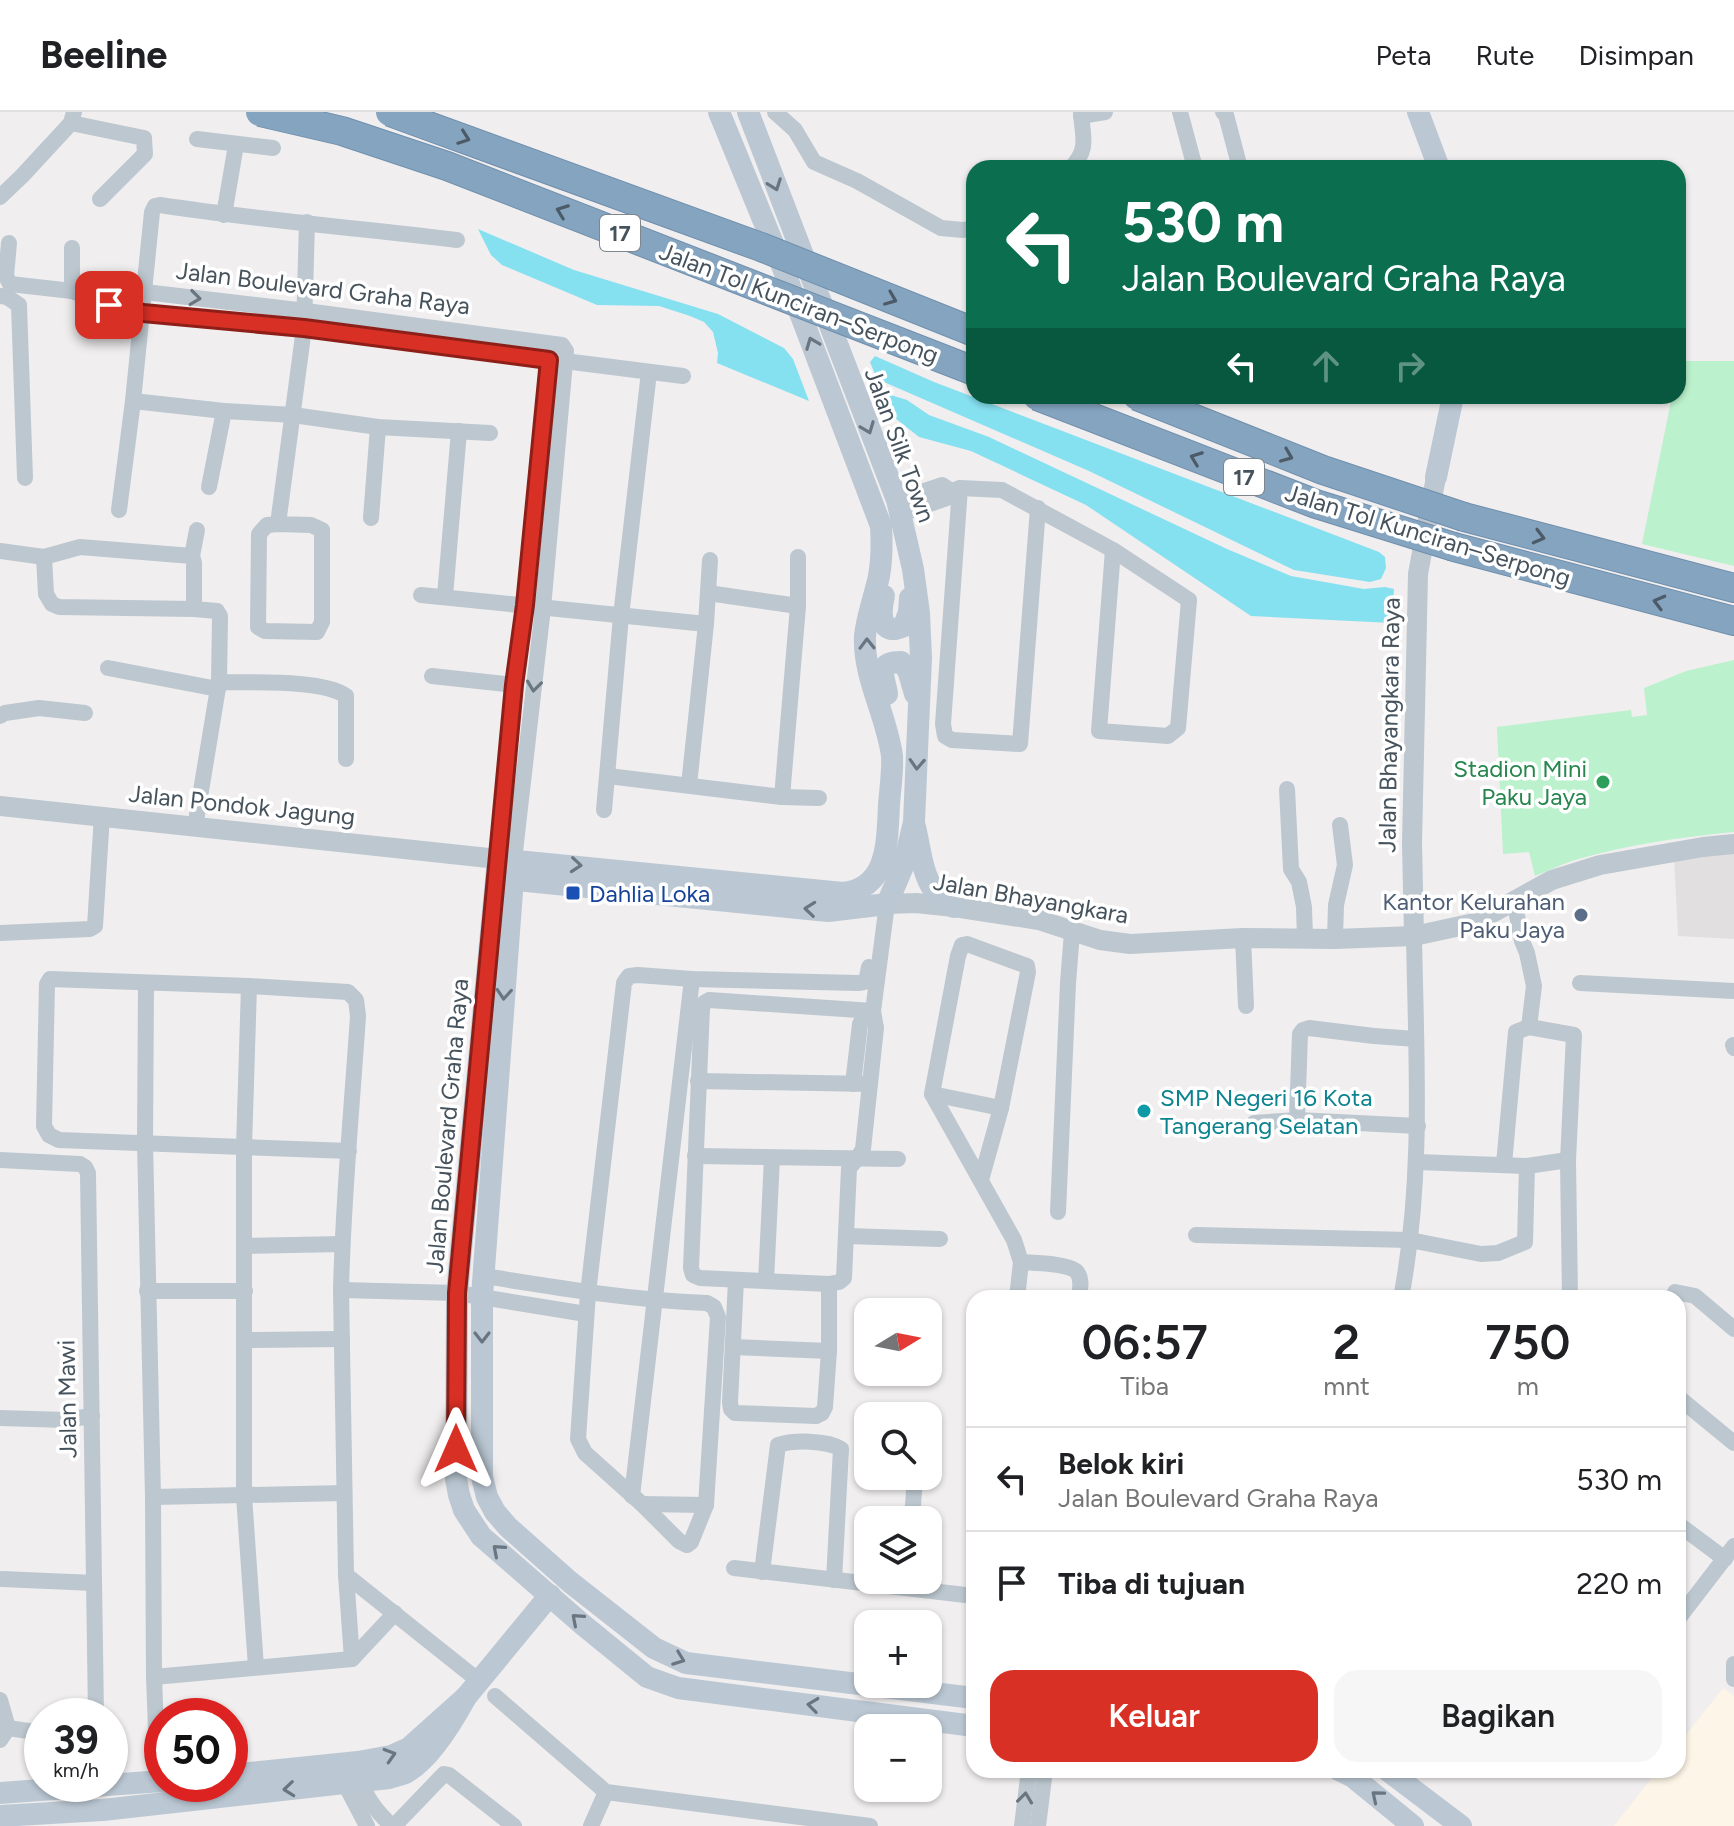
<!DOCTYPE html>
<html lang="id">
<head>
<meta charset="utf-8">
<style>
	:root { --surface:#fff; --page:#f6f6f6; --text:#202124; --muted:#757577; --line:#e0e0e0; --accent:#d93025 }
	body { margin:0; font-family:Figtree,sans-serif; background:var(--page); color:var(--text); height:100vh; display:flex; flex-direction:column; font-size:30px; white-space:nowrap }
	* { box-sizing:border-box; margin:0 }
	p { font-size:26px; color:var(--muted) }
	.icon { flex:none; width:44px; height:44px; fill:none; stroke:currentColor; stroke-width:2; stroke-linecap:round; stroke-linejoin:round }
	.map { position:relative; flex:1; overflow:hidden }
	.drawer { position:absolute; left:966px; top:1178px; width:720px; height:488px; display:flex; flex-direction:column; background:var(--surface); border-radius:24px; box-shadow:0 2px 6px #0004 }
	.drawer>* { flex:none }
	.hud { position:absolute; left:966px; top:48px; width:720px; height:244px; border-radius:24px; box-shadow:0 2px 6px #0004; background:#0b6e4f; color:#fff; overflow:hidden }
	.needle { width:52px; rotate:80deg }
	.tools { position:absolute; left:854px; top:1186px; display:grid; gap:16px }
	.tools a { display:grid; place-items:center; width:88px; height:88px; border-radius:16px; background:var(--surface); box-shadow:0 2px 6px #0004; font-size:40px }
	.speed { position:absolute; left:24px; top:1586px; display:flex; gap:16px; font-size:40px; font-weight:700; text-align:center }
	.speed>* { display:grid; place-content:center; width:104px; height:104px; border-radius:50%; background:var(--surface); box-shadow:0 2px 6px #0004; line-height:1 }
	.speed small { font-size:20px; font-weight:400 }
	.speed .limit { border:12px solid #d22; background:#fff; color:#111 }
	.pin { position:absolute; display:grid; place-items:center; width:68px; height:68px; color:#fff; margin:-34px; border-radius:16px; box-shadow:0 4px 12px #0006 }
	.me { position:absolute; width:88px; margin:-44px; rotate:0deg; stroke-linejoin:round; filter:drop-shadow(0 0 6px #0008) }
	.turn { display:flex; align-items:center; gap:28px; height:168px; padding:0 24px; font-size:36px }
	.turn .icon { width:104px; height:104px; stroke-width:2.5 }
	.turn b { display:block; font-size:56px; line-height:68px }
	.lanes { display:flex; align-items:center; height:76px; padding:0 24px; background:#0003; justify-content:center; gap:40px; direction:ltr }
	.lanes .off { opacity:.35 }
	.eta { display:flex; justify-content:space-evenly; align-items:center; height:136px; text-align:center }
	.eta b { font-size:48px; font-weight:600; line-height:56px }
	.action { display:flex; gap:16px; margin-top:auto; padding:16px 24px }
	.action a { flex:1; height:92px; border-radius:24px; background:var(--accent); color:#fff; font-size:32px; font-weight:600; line-height:92px; text-align:center }
	.action a+a { background:var(--page); color:var(--text) }
	ul { padding:0; list-style:none }
	li { display:flex; align-items:center; gap:24px; height:104px; padding:0 24px; border-top:2px solid var(--line) }
	li div { flex:1 }
	li b { display:block; font-size:30px }
	li em { font-style:normal }
	header { display:flex; align-items:center; gap:48px; box-sizing:border-box; height:112px; padding:0 40px; background:var(--surface); border-bottom:2px solid var(--line) }
	header strong { font-size:38px }
	nav { display:flex; gap:44px; margin-inline-start:auto; font-size:28px }
	.map>svg:first-child { display:block }
	.commercial { fill:#fdf5e7 }
	.education { fill:#e2dfe1 }
	.green { fill:#bbf1cd }
	.water { fill:#85e0f0 }
	.lines { fill:none; stroke-linecap:round; stroke-linejoin:round }
	.motorway-casing { stroke:#6f8fac; stroke-width:30 }
	.minor { stroke:#bcc7cf; stroke-width:16 }
	.tertiary { stroke:#bcc7cf; stroke-width:20 }
	.secondary { stroke:#bbc8d4; stroke-width:22 }
	.motorway { stroke:#84a4c0; stroke-width:28 }
	.motorway-bridge-casing { stroke:#6f8fac; stroke-width:30; stroke-linecap:butt }
	.motorway-bridge { stroke:#84a4c0; stroke-width:28 }
	.oneway { stroke:#4c5b67 }
	.oneway2 { stroke:#697681 }
	.oneway3 { stroke:#69767f }
	.route-casing { stroke:#8d1f18; stroke-width:20 }
	.route { stroke:#d93025; stroke-width:14 }
	.leisure-dot { fill:#2e9e5b; stroke:#fff; stroke-width:3 }
	.transit-dot { fill:#1a4fb4; stroke:#fff; stroke-width:3 }
	.service-dot { fill:#5c6f8a; stroke:#fff; stroke-width:3 }
	.culture-dot { fill:#0f9aa8; stroke:#fff; stroke-width:3 }
	.labels { text-anchor:middle; dominant-baseline:central; stroke-width:7; stroke-linejoin:round; paint-order:stroke }
	.shield { fill:#fff; stroke:#7e878e; stroke-width:2 }
	.shield-label { font-size:22px; font-weight:bold; fill:#46535d }
	.street-label { font-size:24px; fill:#46535d; stroke:#fff }
	.leisure-label { font-size:24px; fill:#27864d; stroke:#fff; text-anchor:end }
	.transit-label { font-size:24px; fill:#164399; stroke:#fff; text-anchor:start }
	.service-label { font-size:24px; fill:#4e5e75; stroke:#fff; text-anchor:end }
	.culture-label { font-size:24px; fill:#0d838f; stroke:#fff; text-anchor:start }
</style>
</head>
<body>
<header>
<strong>Beeline</strong>
<nav><a>Peta</a><a>Rute</a><a>Disimpan</a></nav>
</header>
<div class="map">
<svg width="1734" height="1714" viewBox="0 0 1734 1714">
	<rect width="100%" height="100%" fill="#f1eeef"/>
	<polygon class="commercial" points="1723,1576 1734,1584 1734,1714 1614,1714 1658,1658 1678,1658 1678,1633"/>
	<polygon class="education" points="1734,738 1734,827 1678,824 1674,745"/>
	<g class="green">
		<polygon points="1679,249 1734,249 1734,454 1642,432 1672,284 1678,284"/>
		<path d="M1734 548V720C1681 725 1626 733 1575 748 1562 752 1548 759 1535 764L1529 740 1503 742 1497 615 1631 598 1632 605 1647 603 1644 576 1686 559Z"/>
	</g>
	<g class="water">
		<polygon points="478,117 574,158 718,202 784,236 793,247 809,289 717,251 718,241 713,220 704,210 690,204 659,194 597,193 502,153 491,143"/>
		<polygon points="875,244 934,270 1379,440 1385,445 1386,456 1381,467 1370,470 1294,458 1089,359 877,267 870,250"/>
		<polygon points="881,280 907,288 929,303 989,325 1227,437 1291,464 1364,477 1385,475 1394,477 1392,511 1251,504 1086,393 971,339 919,325 885,298"/>
	</g>
	<g class="lines">
		<defs>
			<g id="motorway">
				<polyline points="1464,405 1734,476"/>
				<polyline points="1454,435 1734,509"/>
			</g>
		</defs>
		<use href="#motorway" class="motorway-casing"/>
		<g class="minor">
			<polyline points="775,0 795,18 814,50 857,69 941,116 963,118 974,116"/>
			<polyline points="1180,0 1195,56"/>
			<polyline points="1223,0 1226,3 1240,56"/>
			<polyline points="1081,4 1105,0"/>
			<polyline points="71,11 144,26 145,42 100,87"/>
			<polyline points="197,27 273,36"/>
			<path d="M1071 56C1090 36 1082 24 1081 0"/>
			<polyline points="0,85 22,64 71,11 74,0"/>
			<polyline points="224,103 236,33"/>
			<polyline points="9,131 6,164 10,172 72,179 109,193 143,201 304,216 683,264"/>
			<polyline points="72,136 72,179"/>
			<polyline points="0,184 7,185 19,193 25,366"/>
			<polyline points="90,185 109,179 145,180 306,199 562,233 566,239 565,250 543,496 514,748"/>
			<polyline points="133,289 224,299 293,303 378,315 490,321"/>
			<polyline points="209,375 224,299"/>
			<polyline points="960,376 943,612 945,624 952,628 1020,632 1038,396"/>
			<polyline points="897,388 942,373 951,379"/>
			<path d="M119 398 133 289 152 100 155 94 160 93C258 108 358 116 457 128"/>
			<polyline points="901,402 947,386 951,379 960,376 1002,378 1113,438 1189,488 1178,616 1168,624 1099,619 1113,438"/>
			<polyline points="371,406 378,315"/>
			<polyline points="278,412 267,413 259,422 258,515 265,519 317,520 322,510 322,418 311,413 278,412 304,216 307,110"/>
			<polyline points="0,439 44,445"/>
			<polyline points="192,444 197,418"/>
			<polyline points="708,481 798,494"/>
			<polyline points="421,483 706,512"/>
			<polyline points="445,484 459,319"/>
			<polyline points="194,497 194,451 192,444 80,435 44,445 46,482 52,492 59,495 194,497 217,499 220,504 219,570 195,715"/>
			<polyline points="108,556 218,577"/>
			<polyline points="432,564 514,573"/>
			<path d="M219 570C250 571 323 567 346 584V647"/>
			<polyline points="0,604 5,601 39,596 85,601"/>
			<polyline points="608,664 782,685 819,686"/>
			<polyline points="689,673 706,512 710,448"/>
			<polyline points="1287,677 1291,757 1299,770 1304,795 1305,827"/>
			<polyline points="782,685 798,494 798,445"/>
			<polyline points="604,698 621,504 649,260"/>
			<polyline points="498,747 514,573 525,493 549,240"/>
			<polyline points="1514,788 1522,829 1527,841 1534,874 1529,915"/>
			<polyline points="0,821 90,817 95,814 102,703"/>
			<polyline points="1243,826 1246,894"/>
			<polyline points="1335,827 1336,793 1345,753 1340,713"/>
			<polyline points="146,871 145,1031 153,1385 154,1565 158,1670"/>
			<polyline points="1580,871 1734,879"/>
			<polyline points="249,874 244,1035 244,1384 256,1555"/>
			<polyline points="873,899 709,888 704,891 702,896 691,1156 693,1163 700,1166 829,1172 839,1170 844,1166 849,1056 857,1047 863,1037 876,916 873,899 887,792"/>
			<polyline points="1733,933 1734,936"/>
			<polyline points="698,969 870,972"/>
			<polyline points="853,972 860,912 867,899"/>
			<polyline points="932,982 1001,996"/>
			<polyline points="1297,1008 1300,922 1303,918 1309,916 1374,924 1416,927"/>
			<polyline points="1254,1011 1297,1008 1418,1014"/>
			<path d="M349 1039 59 1028 49 1023 44 1014 47 872 50 867 249 874 348 880 356 888 358 904C352 995 343 1086 341 1178L346 1463 352 1547"/>
			<polyline points="695,1044 898,1047"/>
			<polyline points="0,1048 80,1052 85,1055 88,1061 96,1604"/>
			<polyline points="1417,1050 1527,1054 1568,1048"/>
			<polyline points="1504,1052 1516,920 1529,915 1574,923 1568,1048 1570,1186"/>
			<polyline points="981,1068 1001,996 1028,860 1027,854 967,832 962,833 958,844 932,982 1014,1128 1021,1150 1017,1186"/>
			<polyline points="1058,1100 1068,871 1072,820"/>
			<polyline points="1196,1123 1410,1128 1481,1142 1498,1141 1525,1130 1527,1054"/>
			<polyline points="847,1124 940,1127"/>
			<polyline points="245,1134 342,1132"/>
			<path d="M1021 1150C1034 1151 1066 1151 1076 1159 1083 1166 1080 1177 1079 1186"/>
			<path d="M484 1164C559 1176 631 1188 707 1191L714 1195 718 1205 706 1393 691 1430 687 1433 679 1429 642 1392 585 1341 578 1327 588 1181 624 871 629 864 638 863 692 867 858 871 864 870 867 865 869 855"/>
			<polyline points="736,1168 730,1290 731,1297 735,1301 816,1304 822,1301 825,1295 829,1239 829,1172"/>
			<polyline points="766,1169 772,1046"/>
			<polyline points="341,1178 457,1181 586,1202"/>
			<polyline points="147,1179 245,1179"/>
			<polyline points="1675,1180 1695,1184 1734,1217"/>
			<path d="M1401 1186C1424 1066 1416 945 1414 824"/>
			<polyline points="244,1228 342,1227"/>
			<polyline points="733,1235 829,1239"/>
			<polyline points="1678,1285 1734,1331"/>
			<polyline points="0,1306 65,1308 92,1304"/>
			<polyline points="632,1384 692,867"/>
			<polyline points="153,1385 344,1381"/>
			<polyline points="642,1392 706,1393"/>
			<polyline points="912,1408 915,1364"/>
			<polyline points="1678,1412 1725,1447"/>
			<polyline points="734,1456 974,1484"/>
			<path d="M762 1460 778 1333C793 1328 827 1328 841 1337L834 1468"/>
			<polyline points="346,1463 479,1569"/>
			<polyline points="2,1467 94,1471"/>
			<polyline points="1678,1507 1734,1434"/>
			<polyline points="1734,1552 1734,1567"/>
			<polyline points="154,1565 352,1547 395,1501"/>
			<polyline points="495,1584 606,1680 870,1714"/>
			<polyline points="0,1588 8,1616"/>
			<polyline points="0,1628 8,1616 42,1621"/>
			<polyline points="343,1662 344,1670 367,1714"/>
			<path d="M360 1662C362 1682 378 1701 392 1714"/>
			<polyline points="394,1714 444,1662 449,1663 514,1714"/>
			<polyline points="591,1714 606,1680"/>
			<polyline points="1022,1714 1029,1658"/>
			<polyline points="1038,1714 1045,1658"/>
		</g>
		<g class="tertiary">
			<polyline points="0,694 498,747"/>
			<polyline points="887,792 916,791 954,795 1039,808 1100,828 1130,832 1243,826 1335,827 1414,824 1474,811 1552,768 1600,753 1703,735 1734,732"/>
			<polyline points="1414,824 1412,731 1418,462 1436,365"/>
		</g>
		<g class="secondary">
			<path d="M719 0 783 156 881 414C882 431 882 447 879 464 875 484 867 503 865 524 863 565 887 604 892 644 893 660 890 677 889 693 887 729 889 776 843 781L498 747 457 1181 456 1367 459 1383 464 1398 481 1424 582 1512 647 1565 678 1576 974 1614"/>
			<polyline points="1418,0 1439,56"/>
			<polyline points="1436,365 1453,284"/>
			<path d="M884 484C880 500 879 526 904 514L909 500 910 486"/>
			<path d="M887 582C885 566 874 550 901 550L908 558 915 582"/>
			<path d="M915 715C920 735 922 762 934 778 939 786 947 790 954 795"/>
			<polyline points="514,753 482,1184 482,1365 487,1385 495,1400 508,1415 570,1470 654,1536 686,1551 974,1586"/>
			<polyline points="497,766 828,799 887,792 904,752 914,710 921,546 919,501 913,457 897,388 748,0"/>
			<polyline points="1339,1658 1353,1665 1413,1714"/>
			<polyline points="1387,1658 1461,1714"/>
			<polyline points="230,1663 358,1650 391,1644 409,1636 466,1585 550,1483"/>
			<polyline points="0,1681 162,1669"/>
			<path d="M0 1704 103 1698 389 1666C395 1664 402 1663 407 1660 431 1646 453 1609 466 1585"/>
		</g>
		<use href="#motorway" class="motorway"/>
		<defs>
			<g id="motorway-bridge">
				<polyline points="260,0 342,19 447,54 974,259"/>
				<polyline points="390,0 761,135 974,220"/>
				<polyline points="1037,284 1316,392 1454,435"/>
				<polyline points="1137,284 1323,358 1464,405"/>
			</g>
		</defs>
		<use href="#motorway-bridge" class="motorway-bridge-casing"/>
		<use href="#motorway-bridge" class="motorway-bridge"/>
	</g>
	<defs><path id="oneway-chevron" d="M-2-3.5L2.5 0L-2 3.5" fill="none" stroke-width="1.6" stroke-linecap="round" stroke-linejoin="round" transform="scale(2)"/></defs>
	<g class="oneway">
		<use href="#oneway-chevron" transform="translate(464 26) rotate(20)"/>
		<use href="#oneway-chevron" transform="translate(562 99) rotate(-159)"/>
		<use href="#oneway-chevron" transform="translate(891 187) rotate(22)"/>
		<use href="#oneway-chevron" transform="translate(1287 344) rotate(22)"/>
		<use href="#oneway-chevron" transform="translate(1196 346) rotate(-159)"/>
		<use href="#oneway-chevron" transform="translate(1539 425) rotate(15)"/>
		<use href="#oneway-chevron" transform="translate(1659 490) rotate(-165)"/>
	</g>
	<g class="oneway2">
		<use href="#oneway-chevron" transform="translate(775 73) rotate(70)"/>
		<use href="#oneway-chevron" transform="translate(812 231) rotate(-111)"/>
		<use href="#oneway-chevron" transform="translate(868 316) rotate(69)"/>
		<use href="#oneway-chevron" transform="translate(867 532) rotate(-91)"/>
		<use href="#oneway-chevron" transform="translate(917 652) rotate(93)"/>
		<use href="#oneway-chevron" transform="translate(576 753) rotate(5)"/>
		<use href="#oneway-chevron" transform="translate(810 797) rotate(-174)"/>
		<use href="#oneway-chevron" transform="translate(504 882) rotate(94)"/>
		<use href="#oneway-chevron" transform="translate(482 1225) rotate(90)"/>
		<use href="#oneway-chevron" transform="translate(498 1438) rotate(-139)"/>
		<use href="#oneway-chevron" transform="translate(577 1507) rotate(-139)"/>
		<use href="#oneway-chevron" transform="translate(679 1547) rotate(21)"/>
		<use href="#oneway-chevron" transform="translate(813 1593) rotate(-173)"/>
		<use href="#oneway-chevron" transform="translate(390 1643) rotate(-17)"/>
		<use href="#oneway-chevron" transform="translate(289 1677) rotate(174)"/>
		<use href="#oneway-chevron" transform="translate(1377 1684) rotate(-140)"/>
	</g>
	<g class="oneway3">
		<use href="#oneway-chevron" transform="translate(195 186) rotate(7)"/>
		<use href="#oneway-chevron" transform="translate(534 574) rotate(97)"/>
		<use href="#oneway-chevron" transform="translate(1025 1686) rotate(-83)"/>
	</g>
	<g class="lines">
		<defs>
			<polyline id="route" points="109,193 143,201 304,216 549,248 525,493 514,573 457,1181 456,1337"/>
		</defs>
		<use href="#route" class="route-casing"/>
		<use href="#route" class="route"/>
	</g>
	<circle class="leisure-dot" cx="1603" cy="670" r="8"/>
	<rect class="transit-dot" x="565" y="773" width="16" height="16" rx="4"/>
	<circle class="service-dot" cx="1581" cy="803" r="8"/>
	<circle class="culture-dot" cx="1144" cy="999" r="8"/>
	<g class="labels">
		<g class="shield">
			<rect x="600" y="103" width="40" height="36" rx="6"/>
			<rect x="1224" y="347" width="40" height="36" rx="6"/>
		</g>
		<g class="shield-label">
			<text x="620" y="121">17</text>
			<text x="1244" y="365">17</text>
		</g>
		<g class="street-label">
			<text transform="translate(323 176) rotate(7)">Jalan Boulevard Graha Raya</text>
			<text transform="translate(799 191) rotate(21)">Jalan Tol Kunciran–Serpong</text>
			<text transform="translate(900 333) rotate(70)">Jalan Silk Town</text>
			<text transform="translate(1428 423) rotate(17)">Jalan Tol Kunciran–Serpong</text>
			<text transform="translate(1389 613) rotate(-89)">Jalan Bhayangkara Raya</text>
			<text transform="translate(242 693) rotate(6)">Jalan Pondok Jagung</text>
			<text transform="translate(1031 786) rotate(10)">Jalan Bhayangkara</text>
			<text transform="translate(447 1014) rotate(-85)">Jalan Boulevard Graha Raya</text>
			<text transform="translate(67 1287) rotate(-91)">Jalan Mawi</text>
		</g>
		<g class="leisure-label">
			<text x="1587" y="656">Stadion Mini<tspan x="1587" dy="28">Paku Jaya</tspan></text>
		</g>
		<g class="transit-label">
			<text x="589" y="781">Dahlia Loka</text>
		</g>
		<g class="service-label">
			<text x="1565" y="789">Kantor Kelurahan<tspan x="1565" dy="28">Paku Jaya</tspan></text>
		</g>
		<g class="culture-label">
			<text x="1160" y="985">SMP Negeri 16 Kota<tspan x="1160" dy="28">Tangerang Selatan</tspan></text>
		</g>
	</g>
</svg>
<div class="tools">
<a><svg class="needle" viewBox="-14 -14 28 28"><path d="M0-13l5 13h-10z" fill="#e53935"/><path d="M0 13l5-13h-10z" fill="#757577"/></svg></a>
<a><svg class="icon" aria-label="search" viewBox="0 0 24 24"><circle cx="10" cy="10" r="6"/><path d="M15 15l6 6"/></svg></a>
<a><svg class="icon" aria-label="layers" viewBox="0 0 24 24"><path d="M12 4l9 5-9 5-9-5zM3 14l9 5 9-5"/></svg></a>
<a>+</a>
<a>−</a>
</div>
<div class="speed"><div>39<small>km/h</small></div><div class="limit">50</div></div>
<div class="pin" style="left:109px;top:193px;background:#d93025"><svg class="icon" aria-label="arrive" viewBox="0 0 24 24"><path d="M6 21V4h12l-3 4 3 4H6"/></svg></div>
<svg class="me" style="left:456px;top:1337px" viewBox="-20 -20 40 40"><path d="M0-17L14 15 0 8-14 15z" fill="#d93025" stroke="#fff" stroke-width="4"/></svg>
<div class="hud">
<div class="turn"><svg class="icon" aria-label="left" viewBox="0 0 24 24"><path d="M17 20v-9H6M10 6l-5 5 5 5"/></svg><div><b>530 m</b>Jalan Boulevard Graha Raya</div></div>
<div class="lanes"><svg class="icon" aria-label="left" viewBox="0 0 24 24"><path d="M17 20v-9H6M10 6l-5 5 5 5"/></svg><svg class="icon off" aria-label="ahead" viewBox="0 0 24 24"><path d="M12 20V5M6 11l6-6 6 6"/></svg><svg class="icon off" aria-label="right" viewBox="0 0 24 24"><path d="M7 20v-9h11M14 6l5 5-5 5"/></svg></div>
</div>
<section class="drawer">
<div class="eta">
<div><b>06:57</b><p>Tiba</p></div>
<div><b>2</b><p>mnt</p></div>
<div><b>750</b><p>m</p></div>
</div>
<ul>
<li><svg class="icon" aria-label="left" viewBox="0 0 24 24"><path d="M17 20v-9H6M10 6l-5 5 5 5"/></svg><div><b>Belok kiri</b><p>Jalan Boulevard Graha Raya</p></div><em>530 m</em></li>
<li><svg class="icon" aria-label="arrive" viewBox="0 0 24 24"><path d="M6 21V4h12l-3 4 3 4H6"/></svg><div><b>Tiba di tujuan</b></div><em>220 m</em></li>
</ul>
<div class="action"><a>Keluar</a><a>Bagikan</a></div>
</section>
</div>
</body>
</html>
